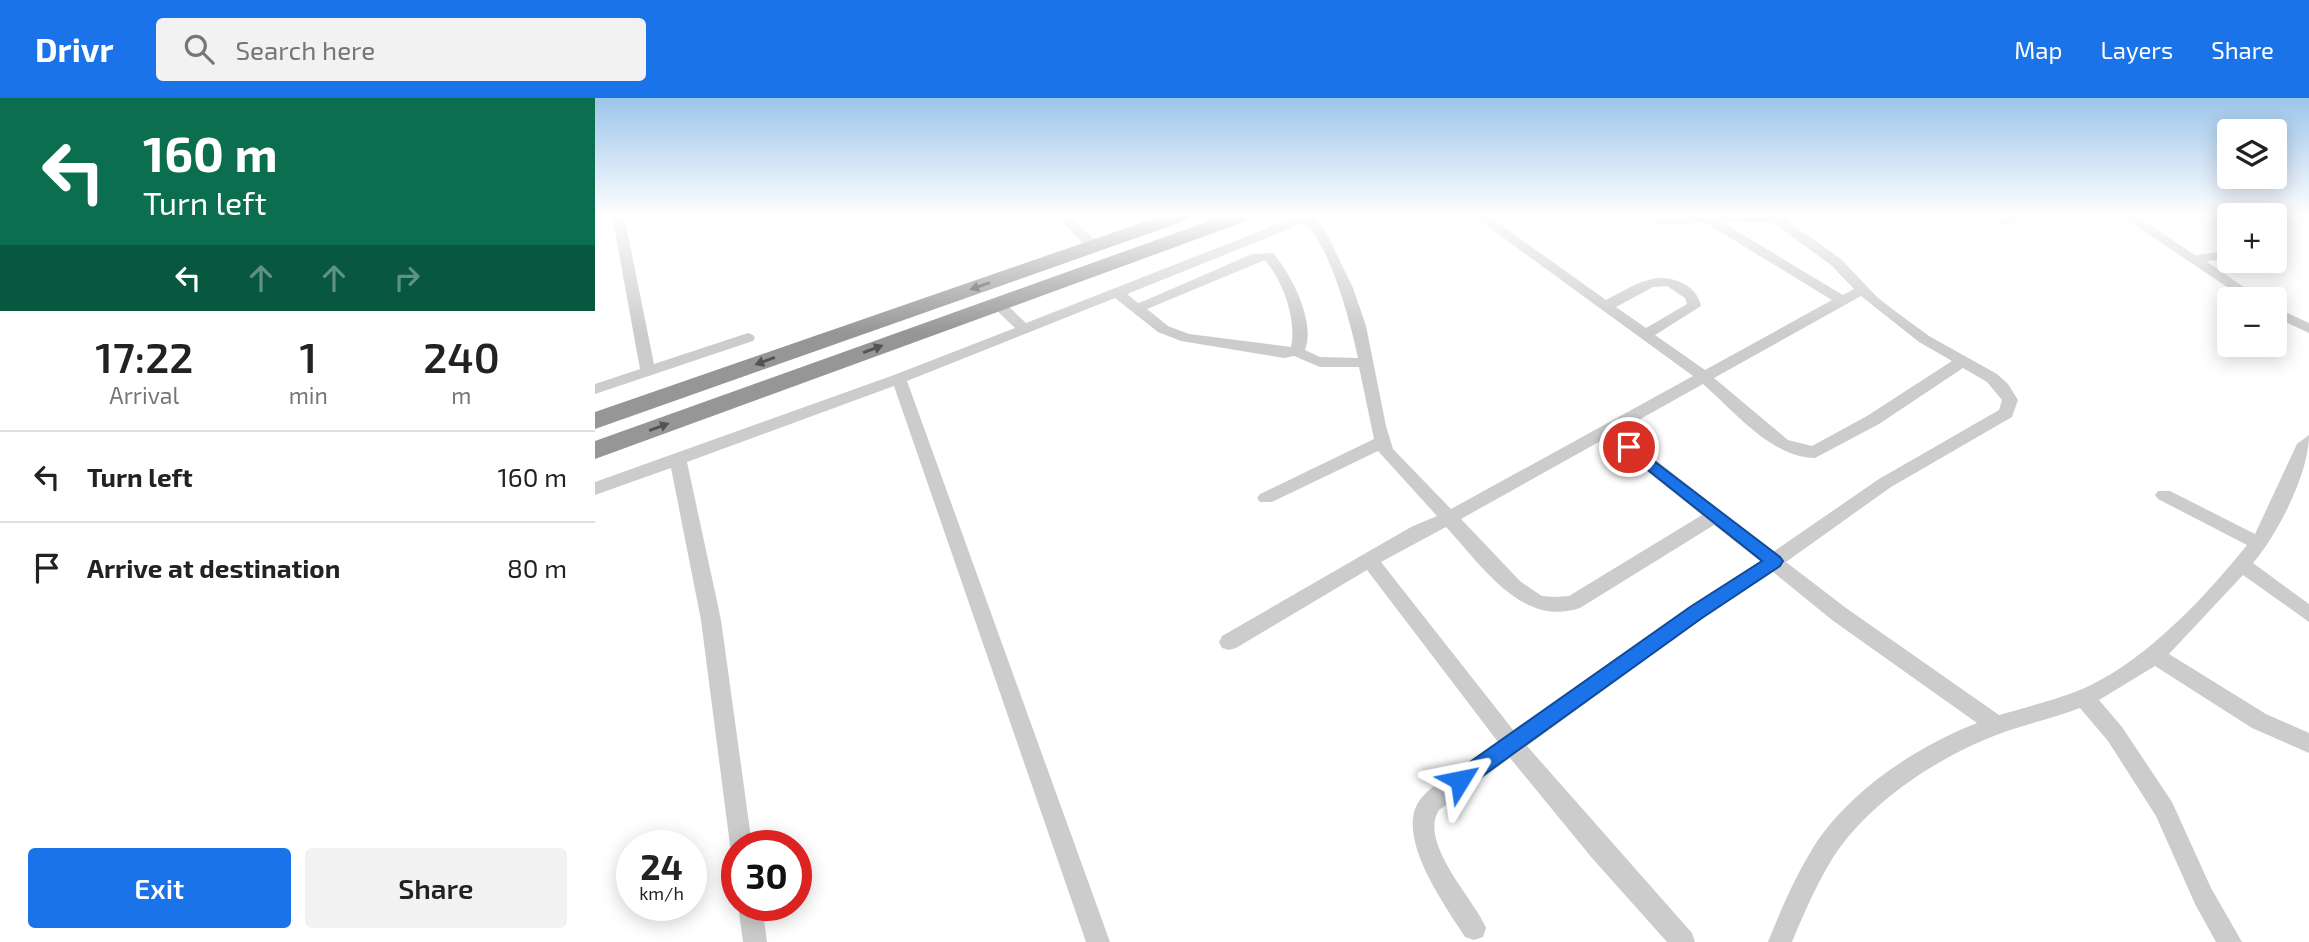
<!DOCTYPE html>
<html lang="en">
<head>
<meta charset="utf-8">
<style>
	:root { --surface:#fff; --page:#f2f2f2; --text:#222; --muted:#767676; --line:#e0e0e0; --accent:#1a73e8 }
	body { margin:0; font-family:"Exo 2",sans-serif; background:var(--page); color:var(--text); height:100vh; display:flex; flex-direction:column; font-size:26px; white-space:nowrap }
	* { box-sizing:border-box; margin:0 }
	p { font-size:23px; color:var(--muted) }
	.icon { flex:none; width:38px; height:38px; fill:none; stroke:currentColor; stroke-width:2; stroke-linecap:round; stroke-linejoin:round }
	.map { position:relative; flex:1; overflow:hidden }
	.details { display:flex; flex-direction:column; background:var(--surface); width:595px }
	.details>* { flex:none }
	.banner { background:#0b6e4f; color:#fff; overflow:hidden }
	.controls { position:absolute; left:1622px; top:21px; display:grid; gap:14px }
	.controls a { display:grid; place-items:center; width:70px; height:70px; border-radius:7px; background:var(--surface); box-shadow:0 4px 18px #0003; font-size:35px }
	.speed { position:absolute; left:21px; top:732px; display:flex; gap:14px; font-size:35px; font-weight:700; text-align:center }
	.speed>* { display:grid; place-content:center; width:91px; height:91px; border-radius:50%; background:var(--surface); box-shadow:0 4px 18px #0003; line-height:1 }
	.speed small { font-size:18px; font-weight:400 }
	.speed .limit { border:10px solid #d22; background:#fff; color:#111 }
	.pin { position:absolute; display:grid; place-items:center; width:60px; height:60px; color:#fff; margin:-30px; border:4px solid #fff; border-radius:50%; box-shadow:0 2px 7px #0007 }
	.me { position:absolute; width:77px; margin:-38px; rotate:55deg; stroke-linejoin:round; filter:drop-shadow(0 0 5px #0008) }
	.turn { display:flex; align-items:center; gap:24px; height:147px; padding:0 28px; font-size:32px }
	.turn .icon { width:91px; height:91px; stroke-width:2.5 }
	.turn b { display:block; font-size:49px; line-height:60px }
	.lanes { display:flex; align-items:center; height:66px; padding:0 28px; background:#0003; justify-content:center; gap:35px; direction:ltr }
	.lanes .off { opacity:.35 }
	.eta { display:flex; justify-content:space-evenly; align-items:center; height:119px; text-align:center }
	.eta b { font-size:42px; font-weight:600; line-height:49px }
	.action { display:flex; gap:14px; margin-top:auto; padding:14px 28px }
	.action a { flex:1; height:80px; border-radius:7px; background:var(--accent); color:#fff; font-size:28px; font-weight:600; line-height:80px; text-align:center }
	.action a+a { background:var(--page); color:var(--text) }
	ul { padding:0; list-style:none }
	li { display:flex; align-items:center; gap:21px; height:91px; padding:0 28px; border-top:2px solid var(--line) }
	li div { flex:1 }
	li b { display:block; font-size:26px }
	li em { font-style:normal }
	header { display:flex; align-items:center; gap:42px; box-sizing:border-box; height:98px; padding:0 35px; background:var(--accent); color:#fff }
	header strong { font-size:33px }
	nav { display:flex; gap:38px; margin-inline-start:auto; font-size:24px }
	.search { width:490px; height:63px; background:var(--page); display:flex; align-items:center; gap:18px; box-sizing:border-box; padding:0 24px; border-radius:7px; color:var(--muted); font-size:26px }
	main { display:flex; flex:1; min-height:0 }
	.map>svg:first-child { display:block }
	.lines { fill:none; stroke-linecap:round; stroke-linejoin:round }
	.minor { fill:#ccc; fill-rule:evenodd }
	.highway { fill:#969696; fill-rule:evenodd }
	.oneway { fill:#535353 }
	.route { fill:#1a73e8; stroke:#114b97; stroke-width:2 }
</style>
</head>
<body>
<header>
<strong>Drivr</strong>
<div class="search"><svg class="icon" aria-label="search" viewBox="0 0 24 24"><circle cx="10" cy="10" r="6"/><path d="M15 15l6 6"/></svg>Search here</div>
<nav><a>Map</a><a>Layers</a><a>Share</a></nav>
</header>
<main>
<section class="details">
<div class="banner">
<div class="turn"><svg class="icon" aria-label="left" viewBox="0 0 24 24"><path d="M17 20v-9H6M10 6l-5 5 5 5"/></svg><div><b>160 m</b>Turn left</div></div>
<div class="lanes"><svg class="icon" aria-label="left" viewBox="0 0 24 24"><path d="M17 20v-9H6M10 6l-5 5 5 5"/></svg><svg class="icon off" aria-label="ahead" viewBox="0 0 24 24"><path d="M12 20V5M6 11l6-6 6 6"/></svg><svg class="icon off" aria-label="ahead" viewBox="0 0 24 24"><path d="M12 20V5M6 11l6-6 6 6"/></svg><svg class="icon off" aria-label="right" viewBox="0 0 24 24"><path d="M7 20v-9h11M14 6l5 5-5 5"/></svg></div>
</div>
<div class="eta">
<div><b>17:22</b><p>Arrival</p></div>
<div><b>1</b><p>min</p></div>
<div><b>240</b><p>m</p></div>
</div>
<ul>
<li><svg class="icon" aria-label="left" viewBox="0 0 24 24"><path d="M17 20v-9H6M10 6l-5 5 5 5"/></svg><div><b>Turn left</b></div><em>160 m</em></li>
<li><svg class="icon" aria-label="arrive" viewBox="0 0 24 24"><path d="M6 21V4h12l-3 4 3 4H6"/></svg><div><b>Arrive at destination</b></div><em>80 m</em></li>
</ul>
<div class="action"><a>Exit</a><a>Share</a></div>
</section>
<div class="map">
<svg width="1714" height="844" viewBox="0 0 1714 844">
	<rect width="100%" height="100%" fill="#fff"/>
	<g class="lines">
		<g class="minor">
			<polygon points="17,117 29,117 59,266 153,235 158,237 160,240 158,243 0,296 0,286 45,271"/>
			<polygon points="461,117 474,117 503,145 503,151 493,151"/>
			<path d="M706 117H724L719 121 729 130 758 190 771 228 791 328 798 351 856 411 1098 278 877 117H892L1011 202C1035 190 1058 172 1085 184 1097 189 1103 196 1106 208L1060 237 1110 272 1237 202 1109 124 1068 127 1046 117H1197L1190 121 1246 161 1282 199 1300 213 1334 238 1402 276 1413 286 1423 302 1417 319 1296 389 1191 464 1251 510 1404 617C1434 608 1467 601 1496 587 1554 559 1612 497 1652 447L1563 401 1560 397 1563 393H1575L1660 436 1702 346 1714 337C1714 375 1683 436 1658 465L1714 506V524L1648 477 1574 556 1671 616 1714 635V655L1657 630 1560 568 1504 602 1527 629 1577 704 1616 790 1647 844H1621L1600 806 1561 718 1513 643 1485 610C1454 622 1420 628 1389 642 1333 666 1273 707 1239 758 1222 785 1209 815 1197 844H1173C1187 809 1202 774 1223 742 1259 690 1323 648 1382 625L1237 522 1177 473 1108 519 932 648 1097 835 1100 844H1072L997 760 915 660 844 712C823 745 879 801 891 830L888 839 879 842 870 839C850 807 795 733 828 698 844 681 883 659 903 644L772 472 641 550 634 552 627 550 624 544 627 538 816 429 842 418 783 353 677 404H665L662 400 665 396 779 341 764 269H725L699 258 689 260 586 243 563 234 520 200 312 283 515 844H491L299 288 92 364 126 522 157 747H142V756L138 755 135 747 106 522 76 370 0 397V384L299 277 420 230 398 209V203H408L431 225ZM1125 123 1177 124 1236 167 1259 191 1248 197ZM709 125C735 146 756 226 763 260L725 259 710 252C721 223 696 176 678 155L657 156 549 203 543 205 532 196ZM670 162C688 183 702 221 696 249L594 236 573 228 552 211ZM1072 188 1090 200 1092 206 1051 230 1021 209 1058 189ZM1266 198 1324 244 1357 263 1272 318 1217 348 1193 342 1119 280ZM1368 270 1392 284 1407 302 1404 312 1284 381 1178 454 1024 333 1108 286C1139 313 1177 360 1220 360L1284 326ZM1011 340 1107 417 974 498 960 499 947 498 926 484 866 421ZM1119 427 1165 463 1094 509 919 633 786 464 851 429C886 466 926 530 985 510Z"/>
			<polygon points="1412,117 1430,117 1413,126 1405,126 1405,120"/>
			<polygon points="1525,117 1540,117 1600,157 1634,153 1634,161 1611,163 1666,201 1650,201"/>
			<polygon points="1680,209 1714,225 1714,235 1680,219"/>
			<polygon points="143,807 167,807 172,844 148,844"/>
		</g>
		<g class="highway">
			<polygon points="569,117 597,117 595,121 0,331 0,314"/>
			<polygon points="631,117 659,117 657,121 0,361 0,343"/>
		</g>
	</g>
	<defs><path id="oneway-solid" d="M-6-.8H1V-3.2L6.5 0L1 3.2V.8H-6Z" transform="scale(1.75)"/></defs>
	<g class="oneway">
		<use href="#oneway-solid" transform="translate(385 188) rotate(161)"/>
		<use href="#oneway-solid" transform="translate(278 251) rotate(-20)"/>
		<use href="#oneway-solid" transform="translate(170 263) rotate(160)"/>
		<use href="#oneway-solid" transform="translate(64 329) rotate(-20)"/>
	</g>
	<linearGradient id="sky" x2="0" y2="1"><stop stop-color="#9cc5ea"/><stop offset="0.5" stop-color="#fff"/><stop offset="1" stop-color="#fff" stop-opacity="0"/></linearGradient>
	<rect width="1714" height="235" fill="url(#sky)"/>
	<polygon class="route" points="1034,344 1185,459 1188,463 1185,468 1107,520 872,689 865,692 858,689 855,682 858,676 1095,509 1167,463 1029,353 1027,349"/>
</svg>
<div class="controls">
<a><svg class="icon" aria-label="layers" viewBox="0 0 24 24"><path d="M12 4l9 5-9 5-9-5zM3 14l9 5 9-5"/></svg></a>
<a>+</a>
<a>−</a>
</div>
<div class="speed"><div>24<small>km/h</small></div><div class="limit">30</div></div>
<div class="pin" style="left:1034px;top:349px;background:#d93025"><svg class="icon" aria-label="arrive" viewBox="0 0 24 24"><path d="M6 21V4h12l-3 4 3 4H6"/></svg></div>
<svg class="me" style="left:865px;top:682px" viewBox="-20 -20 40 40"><path d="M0-17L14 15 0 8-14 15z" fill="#1a73e8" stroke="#fff" stroke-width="4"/></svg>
</div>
</main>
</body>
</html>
